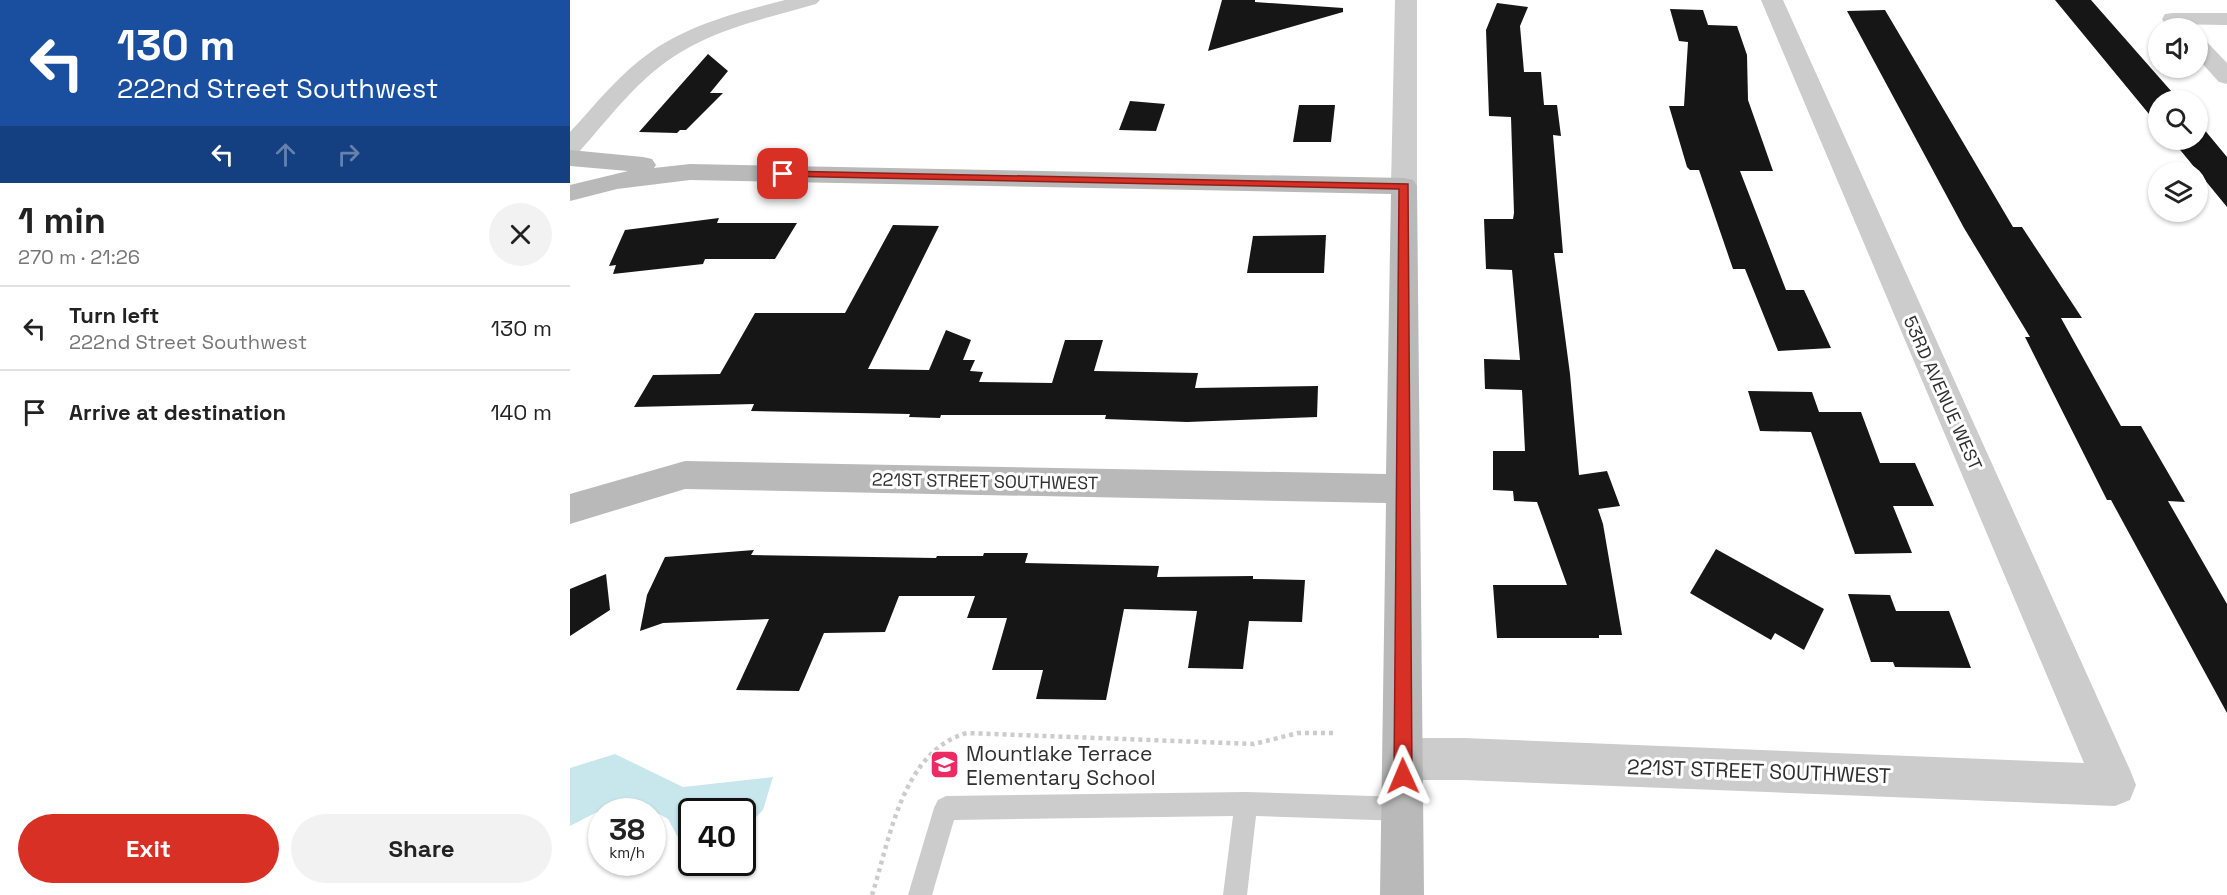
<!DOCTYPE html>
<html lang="en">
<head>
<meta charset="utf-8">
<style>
	:root { --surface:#fff; --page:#f2f2f2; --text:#222; --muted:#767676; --line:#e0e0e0; --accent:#d93025 }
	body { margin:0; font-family:"Space Grotesk",sans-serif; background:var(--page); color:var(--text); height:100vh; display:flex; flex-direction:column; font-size:22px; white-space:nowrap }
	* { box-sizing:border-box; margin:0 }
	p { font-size:20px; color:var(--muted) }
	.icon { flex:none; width:33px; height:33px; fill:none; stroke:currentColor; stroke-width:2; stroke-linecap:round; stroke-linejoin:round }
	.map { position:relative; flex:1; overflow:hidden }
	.sheet { display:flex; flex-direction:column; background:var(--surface); width:570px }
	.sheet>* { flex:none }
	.hud { background:#1a4fa0; color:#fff; overflow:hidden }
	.controls { position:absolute; left:1578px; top:18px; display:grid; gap:12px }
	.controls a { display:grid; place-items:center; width:60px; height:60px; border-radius:50%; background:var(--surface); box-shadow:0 2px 4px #0004; font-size:30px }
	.speed { position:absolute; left:18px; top:798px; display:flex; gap:12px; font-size:30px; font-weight:700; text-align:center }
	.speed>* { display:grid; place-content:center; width:78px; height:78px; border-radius:50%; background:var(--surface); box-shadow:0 2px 4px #0004; line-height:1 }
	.speed small { font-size:15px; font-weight:400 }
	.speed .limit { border:3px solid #111; border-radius:9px; background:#fff; color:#111 }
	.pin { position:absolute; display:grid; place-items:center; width:51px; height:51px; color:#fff; margin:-26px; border-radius:12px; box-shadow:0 3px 9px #0006 }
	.me { position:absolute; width:66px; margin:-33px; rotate:359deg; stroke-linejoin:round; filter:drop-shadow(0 0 4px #0008) }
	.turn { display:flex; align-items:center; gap:21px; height:126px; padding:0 18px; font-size:27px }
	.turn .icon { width:78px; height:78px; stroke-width:2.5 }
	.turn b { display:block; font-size:42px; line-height:51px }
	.lanes { display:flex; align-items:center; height:57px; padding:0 18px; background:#0003; justify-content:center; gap:30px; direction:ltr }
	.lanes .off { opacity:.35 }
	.round { display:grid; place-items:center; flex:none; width:63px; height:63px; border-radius:32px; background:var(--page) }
	.headline { display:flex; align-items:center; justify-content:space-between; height:102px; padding:0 18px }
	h1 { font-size:36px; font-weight:600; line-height:45px }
	.primary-button { display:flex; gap:12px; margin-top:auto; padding:12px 18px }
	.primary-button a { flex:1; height:69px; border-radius:36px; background:var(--accent); color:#fff; font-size:24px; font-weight:600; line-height:69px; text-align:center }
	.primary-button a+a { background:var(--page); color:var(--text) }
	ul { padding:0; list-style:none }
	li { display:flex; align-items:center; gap:18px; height:84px; padding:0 18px; border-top:2px solid var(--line) }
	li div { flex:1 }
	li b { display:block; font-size:22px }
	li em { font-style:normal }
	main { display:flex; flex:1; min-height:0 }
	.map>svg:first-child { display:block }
	.water { fill:#c8e7ed }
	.building { fill:#161616 }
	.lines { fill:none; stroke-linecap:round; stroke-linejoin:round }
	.path { stroke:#ccc; stroke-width:4.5; stroke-dasharray:4 4; stroke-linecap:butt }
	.lane { fill:#ccc; fill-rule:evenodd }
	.street { fill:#ccc; fill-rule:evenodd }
	.secondary { fill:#b9b9b9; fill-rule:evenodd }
	.route { fill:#d93025; stroke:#8d1f18; stroke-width:1.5 }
	.labels { text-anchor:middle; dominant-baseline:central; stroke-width:6; stroke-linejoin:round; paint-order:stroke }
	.street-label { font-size:18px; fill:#2f2f2f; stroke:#fff }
	.near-poi-label { font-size:21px; fill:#2f2f2f; stroke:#fff; text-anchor:start }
	.near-street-label { font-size:21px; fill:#2f2f2f; stroke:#fff }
</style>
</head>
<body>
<main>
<section class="sheet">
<div class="hud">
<div class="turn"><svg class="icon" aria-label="left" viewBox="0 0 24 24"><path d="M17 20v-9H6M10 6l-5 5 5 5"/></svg><div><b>130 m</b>222nd Street Southwest</div></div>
<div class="lanes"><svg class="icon" aria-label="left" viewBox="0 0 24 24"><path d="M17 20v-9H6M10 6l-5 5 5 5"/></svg><svg class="icon off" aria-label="ahead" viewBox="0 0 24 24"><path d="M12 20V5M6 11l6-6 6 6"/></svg><svg class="icon off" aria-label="right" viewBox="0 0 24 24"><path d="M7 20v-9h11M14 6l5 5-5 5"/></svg></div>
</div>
<div class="headline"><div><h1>1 min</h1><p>270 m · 21:26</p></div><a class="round"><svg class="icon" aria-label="close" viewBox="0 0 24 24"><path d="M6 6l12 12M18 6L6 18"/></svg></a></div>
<ul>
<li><svg class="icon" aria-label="left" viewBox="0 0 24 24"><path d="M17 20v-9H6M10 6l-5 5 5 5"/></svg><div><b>Turn left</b><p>222nd Street Southwest</p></div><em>130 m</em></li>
<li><svg class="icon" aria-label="arrive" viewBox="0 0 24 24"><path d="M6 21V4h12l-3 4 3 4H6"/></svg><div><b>Arrive at destination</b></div><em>140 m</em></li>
</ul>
<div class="primary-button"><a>Exit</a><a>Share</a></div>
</section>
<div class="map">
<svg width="1657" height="895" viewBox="0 0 1657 895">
	<rect width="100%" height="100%" fill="#fff"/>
	<polygon class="water" points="45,754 113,787 203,777 193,810 173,830 172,812 122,812 121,844 111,843 98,819 65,801 33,809 0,826 0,768"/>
	<g class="building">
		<polygon points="652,0 685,0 685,2 773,8 773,12 638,51"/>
		<polygon points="1485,0 1521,0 1609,100 1588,100 1588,125"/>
		<polygon points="927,3 958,7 950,26 954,72 971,72 974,105 987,105 991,136 983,135 993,253 984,253 1000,374 1009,475 1037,471 1050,506 1028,509 1033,524 1052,635 1029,635 1029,638 927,638 923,585 997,585 967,502 944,501 943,491 923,490 923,451 955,451 952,390 915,389 914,359 950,360 942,270 916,269 914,219 943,219 944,213 941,117 919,116 916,30"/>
		<polygon points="1100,9 1133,10 1138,25 1167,26 1177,55 1178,100 1203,171 1170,171 1216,290 1234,290 1261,348 1208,351 1175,269 1163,269 1129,170 1120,170 1117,167 1099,106 1114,106 1118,42 1109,41"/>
		<polygon points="1315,10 1443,227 1452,227 1512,318 1491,318 1551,426 1571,426 1615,502 1598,501 1657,604 1657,713 1541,500 1537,500 1455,337 1460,337 1394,228 1277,11"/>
		<polygon points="138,54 158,71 140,93 153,93 116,130 110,130 107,133 69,132"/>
		<polygon points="560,101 595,104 586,131 549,130"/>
		<polygon points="729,105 765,105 761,142 723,142"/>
		<polygon points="1628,122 1657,157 1657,207 1602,140 1628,140"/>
		<polygon points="149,218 147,223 227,223 205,259 135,259 133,264 43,274 46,265 39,266 55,230"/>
		<polygon points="323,225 369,226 298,369 359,370 376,330 401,340 393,360 405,360 400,371 413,372 409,382 482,383 495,340 533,340 524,371 628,373 625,388 748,386 747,417 617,422 535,419 536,415 371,415 370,418 339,417 340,414 181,411 184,404 64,407 83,375 150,374 185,313 275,313"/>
		<polygon points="756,235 754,273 677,273 683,236"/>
		<polygon points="1178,391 1242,392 1249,412 1291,412 1310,463 1345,463 1364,506 1323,506 1342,553 1285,554 1241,432 1190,431"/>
		<polygon points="1146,549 1254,609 1234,650 1205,633 1201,640 1120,593"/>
		<polygon points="184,550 181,555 366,558 367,556 413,556 414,553 458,553 455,563 589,566 587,577 683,576 683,579 735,580 732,622 679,621 673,669 618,668 627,611 554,609 536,700 466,699 473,670 422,670 437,618 397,618 405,596 329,596 315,632 254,633 229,691 166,690 199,619 93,623 70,631 77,595 95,557"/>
		<polygon points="36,574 40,610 0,636 0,589"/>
		<polygon points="1278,594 1320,595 1326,611 1379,611 1401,668 1325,667 1323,662 1301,662"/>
	</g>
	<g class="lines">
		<path class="path" d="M302 895C320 839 332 751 397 733L684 744 728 733H765"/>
		<polygon class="lane" points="676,792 834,797 842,801 846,809 842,817 834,821 686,816 677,895 653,895 663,816 384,820 362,895 338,895 364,808 368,800 376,796"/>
		<g class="street">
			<path d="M215 0H250L246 4C201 17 152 27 111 52 70 76 40 117 9 152L0 155V132C26 104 50 73 82 51 121 24 169 12 215 0Z"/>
			<polygon points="825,0 847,0 847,186 843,192 834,194 825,192 821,186"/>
			<polygon points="1191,0 1213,0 1560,770 1566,785 1560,800 1545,806 894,780 833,780 818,774 812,759 818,744 833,738 894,738 1514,763"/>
			<polygon points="1603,13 1657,13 1657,25 1595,24 1592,19 1595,14"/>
			<polygon points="1628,39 1636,41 1657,63 1657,84 1649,82 1628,59"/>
		</g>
		<polygon class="secondary" points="0,150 73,157 82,159 86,165 84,168 120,164 834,178 843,180 847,186 854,895 810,895 816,503 115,489 0,524 0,494 115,461 816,474 821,194 120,180 47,189 0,201 0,185 58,171 0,166"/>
	</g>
	<polygon class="route" points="213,171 838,184 842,776 839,782 833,785 827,782 824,776 829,189 209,176 209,172"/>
	<defs>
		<symbol id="school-square" viewBox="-11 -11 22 22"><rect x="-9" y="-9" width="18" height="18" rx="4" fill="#ec2b65" stroke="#fff"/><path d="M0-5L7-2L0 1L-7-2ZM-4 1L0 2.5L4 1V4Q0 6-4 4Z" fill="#fff"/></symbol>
	</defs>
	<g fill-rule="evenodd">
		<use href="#school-square" x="358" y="748" width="33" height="33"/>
	</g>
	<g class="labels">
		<g class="street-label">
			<text transform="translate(1373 393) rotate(66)">53RD AVENUE WEST</text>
			<text transform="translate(415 481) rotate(1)">221ST STREET SOUTHWEST</text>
		</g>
		<g class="near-poi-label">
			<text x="396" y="753">Mountlake Terrace<tspan x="396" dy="24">Elementary School</tspan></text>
		</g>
		<g class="near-street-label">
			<text transform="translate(1189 771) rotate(2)">221ST STREET SOUTHWEST</text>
		</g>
	</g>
</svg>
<div class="controls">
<a><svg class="icon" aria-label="sound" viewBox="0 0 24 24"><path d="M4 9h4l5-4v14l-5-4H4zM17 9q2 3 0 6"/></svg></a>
<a><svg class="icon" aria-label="search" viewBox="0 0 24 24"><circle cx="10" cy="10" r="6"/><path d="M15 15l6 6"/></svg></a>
<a><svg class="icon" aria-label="layers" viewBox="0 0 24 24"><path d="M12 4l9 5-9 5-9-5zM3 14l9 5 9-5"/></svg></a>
</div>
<div class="speed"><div>38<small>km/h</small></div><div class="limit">40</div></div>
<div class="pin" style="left:213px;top:174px;background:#d93025"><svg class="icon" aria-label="arrive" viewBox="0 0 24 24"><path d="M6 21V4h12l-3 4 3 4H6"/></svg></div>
<svg class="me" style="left:833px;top:776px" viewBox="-20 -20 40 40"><path d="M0-17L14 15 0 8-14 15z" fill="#d93025" stroke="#fff" stroke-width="4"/></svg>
</div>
</main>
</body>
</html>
